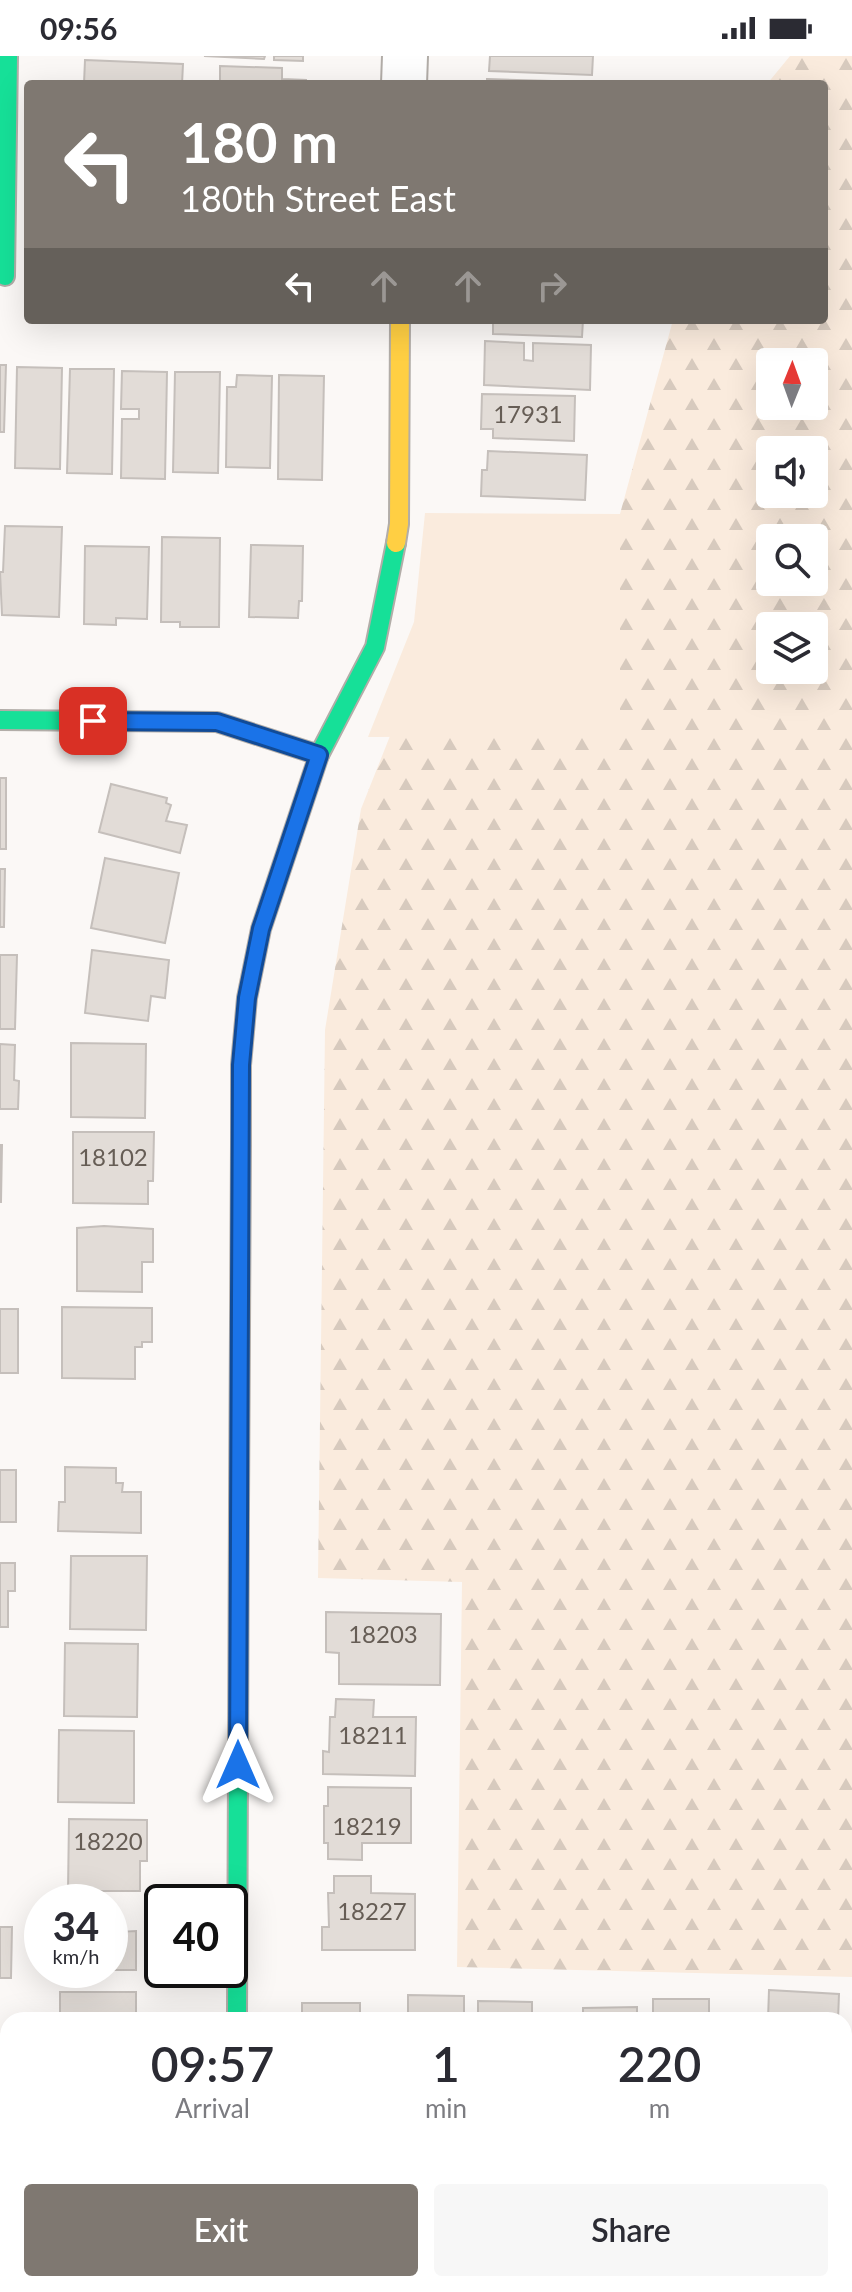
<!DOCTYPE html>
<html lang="en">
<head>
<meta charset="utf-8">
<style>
	:root { --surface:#fff; --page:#f7f7f7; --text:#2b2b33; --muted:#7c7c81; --accent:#7f7871 }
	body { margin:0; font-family:Lato,sans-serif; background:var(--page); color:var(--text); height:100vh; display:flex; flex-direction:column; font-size:30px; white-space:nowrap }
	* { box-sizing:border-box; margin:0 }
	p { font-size:26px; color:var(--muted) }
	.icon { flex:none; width:44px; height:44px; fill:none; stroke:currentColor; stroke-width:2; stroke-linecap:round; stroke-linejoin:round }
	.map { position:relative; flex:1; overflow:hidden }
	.panel { position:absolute; left:0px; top:1956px; width:852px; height:280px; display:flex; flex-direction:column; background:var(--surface); border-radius:24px 24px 0 0; box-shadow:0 8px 32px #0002 }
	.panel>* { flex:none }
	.top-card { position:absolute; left:24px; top:24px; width:804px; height:244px; border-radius:8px; box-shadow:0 8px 32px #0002; background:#7f7871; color:#fff; overflow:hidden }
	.needle { width:52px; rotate:1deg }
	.fabs { position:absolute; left:756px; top:292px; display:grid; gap:16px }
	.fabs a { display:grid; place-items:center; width:72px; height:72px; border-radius:8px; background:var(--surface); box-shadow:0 8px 32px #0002; font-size:40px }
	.speed { position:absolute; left:24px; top:1828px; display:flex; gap:16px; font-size:40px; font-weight:700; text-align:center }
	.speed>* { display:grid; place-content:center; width:104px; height:104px; border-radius:50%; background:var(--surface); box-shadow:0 8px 32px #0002; line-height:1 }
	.speed small { font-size:20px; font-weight:400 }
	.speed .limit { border:4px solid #111; border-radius:12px; background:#fff; color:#111 }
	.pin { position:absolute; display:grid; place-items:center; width:68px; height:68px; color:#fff; margin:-34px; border-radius:16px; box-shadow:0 4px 12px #0006 }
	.me { position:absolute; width:88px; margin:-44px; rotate:0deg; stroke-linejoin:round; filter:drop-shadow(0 0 6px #0008) }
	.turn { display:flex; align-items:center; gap:28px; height:168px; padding:0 24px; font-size:36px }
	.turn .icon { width:104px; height:104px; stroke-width:2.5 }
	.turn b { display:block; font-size:56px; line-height:68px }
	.lanes { display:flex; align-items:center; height:76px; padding:0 24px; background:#0003; justify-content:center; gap:40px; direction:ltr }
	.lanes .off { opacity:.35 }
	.eta { display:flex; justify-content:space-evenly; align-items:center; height:136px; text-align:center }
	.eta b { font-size:48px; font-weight:600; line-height:56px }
	.cta { display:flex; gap:16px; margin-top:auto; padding:16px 24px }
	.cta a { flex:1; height:92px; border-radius:8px; background:var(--accent); color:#fff; font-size:32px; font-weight:600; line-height:92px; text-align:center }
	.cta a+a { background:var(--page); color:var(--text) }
	.status { display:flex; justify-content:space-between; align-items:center; height:56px; padding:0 40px; background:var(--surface); direction:ltr }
	.status svg { height:22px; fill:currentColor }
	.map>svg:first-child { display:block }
	.green { fill:#faebdd }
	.forest { fill:url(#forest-firs); fill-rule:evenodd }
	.building { fill:#e2dcd7; stroke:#c5bfbb; stroke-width:2 }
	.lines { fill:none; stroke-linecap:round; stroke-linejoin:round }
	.street-casing { stroke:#b2ada8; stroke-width:48 }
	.fast-casing { stroke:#b2ada8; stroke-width:22 }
	.slow-casing { stroke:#b2ada8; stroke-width:22 }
	.street { stroke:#fefefe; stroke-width:44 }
	.fast { stroke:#16e098; stroke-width:18 }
	.slow { stroke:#ffcf43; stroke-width:18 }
	.route-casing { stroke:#114b97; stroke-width:20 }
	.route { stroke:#1a73e8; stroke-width:14 }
	.labels { text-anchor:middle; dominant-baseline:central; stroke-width:7; stroke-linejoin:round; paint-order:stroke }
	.number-label { font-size:24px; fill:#665d55 }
</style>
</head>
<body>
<div class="status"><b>09:56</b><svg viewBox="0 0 49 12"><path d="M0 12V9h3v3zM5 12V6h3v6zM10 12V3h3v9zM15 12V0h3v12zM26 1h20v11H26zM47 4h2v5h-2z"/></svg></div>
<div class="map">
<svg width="852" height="2236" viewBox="0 0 852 2236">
	<defs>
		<pattern id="forest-firs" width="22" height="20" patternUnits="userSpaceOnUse" patternTransform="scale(2)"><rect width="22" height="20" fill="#faebdd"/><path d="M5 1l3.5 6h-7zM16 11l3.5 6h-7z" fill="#d7cabe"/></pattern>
	</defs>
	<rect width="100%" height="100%" fill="#fbf8f6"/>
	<polygon class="green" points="425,457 620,458 620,680 368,681 414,566"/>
	<path class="forest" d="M790 0H852V1921L457 1911 462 1526 318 1522 325 974 361 753 390 680H620V458L673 264H824V28H767ZM770 306H814V350H770ZM770 394H814V438H770ZM770 482H814V526H770ZM770 570H814V614H770Z"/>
	<g class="building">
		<polygon points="204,0 265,0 264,3"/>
		<polygon points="274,0 303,0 303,5 274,4"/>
		<polygon points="490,0 593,0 592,19 489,15"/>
		<polygon points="85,4 183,8 182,28 84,28"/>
		<polygon points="220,10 282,12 282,23 306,24 306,28 220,28"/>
		<polygon points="487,23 587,26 587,28 487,28"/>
		<polygon points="483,264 583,264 582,281 493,278 493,266 483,266"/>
		<polygon points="485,285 524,287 524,304 533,305 533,287 591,289 590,334 484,329"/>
		<polygon points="0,309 6,309 4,376 0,376"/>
		<polygon points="17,311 62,312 60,413 15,412"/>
		<polygon points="70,313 114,313 112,418 67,417"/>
		<polygon points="122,315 167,316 165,423 121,422 122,363 139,363 139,353 121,353"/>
		<polygon points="175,316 220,316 218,417 173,416"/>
		<polygon points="237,319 272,320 270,412 226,411 227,331 236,331"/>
		<polygon points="279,319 324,320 322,424 278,423"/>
		<polygon points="482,338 575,340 574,385 493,382 493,373 481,373"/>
		<polygon points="488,395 587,399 585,444 481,440 482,414 487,414"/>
		<polygon points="5,470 62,471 59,561 2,559 0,516 3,516"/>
		<polygon points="162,481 220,482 219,571 180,571 180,566 161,566"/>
		<polygon points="251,489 303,490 302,545 299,545 298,562 249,561"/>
		<polygon points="85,490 149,491 147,563 116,562 116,569 84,568"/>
		<rect x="0" y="722" width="6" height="71"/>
		<polygon points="111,728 167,742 166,747 171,749 166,765 187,769 180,797 99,776"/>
		<polygon points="105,802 179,817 165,887 91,872"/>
		<polygon points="0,813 5,813 4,871 0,871"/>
		<polygon points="92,894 169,904 165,942 151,940 148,965 85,957"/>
		<polygon points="0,899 17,899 15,973 0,973"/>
		<polygon points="71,987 146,988 145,1062 71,1061"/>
		<polygon points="0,988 15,989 14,1024 19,1025 18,1053 0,1053"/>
		<polygon points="73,1076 154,1076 153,1125 148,1125 148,1148 73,1147"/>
		<polygon points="0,1089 2,1089 1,1146 0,1146"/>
		<polygon points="104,1170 153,1173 153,1206 142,1206 142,1236 77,1235 77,1172"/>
		<polygon points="62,1251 152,1252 152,1286 142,1286 142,1291 135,1291 135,1323 62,1322"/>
		<rect x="0" y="1253" width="18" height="64"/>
		<polygon points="65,1411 116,1412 116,1427 123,1427 122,1436 141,1436 141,1477 58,1475 59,1446 65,1446"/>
		<rect x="0" y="1414" width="16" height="52"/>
		<polygon points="71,1500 147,1500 146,1574 70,1573"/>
		<polygon points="0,1507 15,1507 15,1535 8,1535 8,1571 0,1571"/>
		<polygon points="326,1556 441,1558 440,1629 339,1628 339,1597 326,1596"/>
		<polygon points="65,1587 138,1588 137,1661 64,1660"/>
		<polygon points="336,1643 374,1644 373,1661 416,1661 415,1720 323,1718 323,1695 329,1696 330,1661 335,1661"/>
		<polygon points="59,1674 134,1675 134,1747 58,1746"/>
		<polygon points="328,1731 411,1732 411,1787 362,1787 362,1804 328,1803 328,1787 324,1787 324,1750 328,1750"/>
		<polygon points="69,1763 147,1764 147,1805 140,1805 140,1835 68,1835"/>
		<polygon points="334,1820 371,1820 371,1837 415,1838 415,1894 322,1894 322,1871 329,1871 328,1837 334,1837"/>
		<polygon points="110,1851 111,1866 118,1866 118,1876 136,1875 136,1914 54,1914 110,1914"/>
		<polygon points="0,1871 12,1871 11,1922 0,1922"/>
		<polygon points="769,1934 839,1938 838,1964 768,1964"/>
		<rect x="60" y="1936" width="76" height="28"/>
		<polygon points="408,1939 464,1940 464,1964 408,1964"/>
		<rect x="653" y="1943" width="56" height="21"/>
		<polygon points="478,1945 532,1946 532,1964 478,1964"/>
		<rect x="302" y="1947" width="58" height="17"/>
		<polygon points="637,1951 637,1964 583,1964 583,1952"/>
		<polygon points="0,2023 3,2023 2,2044 8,2044 8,2064 2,2064 2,2097"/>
		<rect x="60" y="2228" width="80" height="8"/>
		<rect x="319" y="2228" width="78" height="8"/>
		<polygon points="430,2228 487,2228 486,2236 430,2236"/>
		<rect x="522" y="2228" width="62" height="8"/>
		<rect x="606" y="2228" width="64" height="8"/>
		<rect x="693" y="2228" width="73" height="8"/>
	</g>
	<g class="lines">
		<defs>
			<g id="street">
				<polyline points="404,28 405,0"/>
				<polyline points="236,2236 236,2228"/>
				<polyline points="837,2236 837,2228"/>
			</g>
			<g id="fast">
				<polyline points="5,220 8,0"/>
				<polyline points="0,664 217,666 319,699"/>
				<polyline points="241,1088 241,1009 247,942 261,873 319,699 375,591 396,487"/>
				<polyline points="237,1964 239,1450"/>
			</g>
			<g id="slow">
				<polyline points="396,487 399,468 400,264"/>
				<polyline points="239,1450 241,1088"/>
			</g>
		</defs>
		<use href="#street" class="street-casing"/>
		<use href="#fast" class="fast-casing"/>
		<use href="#slow" class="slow-casing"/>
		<use href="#street" class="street"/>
		<use href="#fast" class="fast"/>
		<use href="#slow" class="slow"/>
	</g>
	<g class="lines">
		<defs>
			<polyline id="route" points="93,665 217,666 319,699 261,873 247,942 241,1009 238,1709"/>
		</defs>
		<use href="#route" class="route-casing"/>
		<use href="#route" class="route"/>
	</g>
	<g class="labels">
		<g class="number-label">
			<text x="528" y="357">17931</text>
			<text x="113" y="1100">18102</text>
			<text x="383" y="1577">18203</text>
			<text x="373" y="1678">18211</text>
			<text x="367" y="1769">18219</text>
			<text x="108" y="1784">18220</text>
			<text x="372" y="1854">18227</text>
		</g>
	</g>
</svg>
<div class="fabs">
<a><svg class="needle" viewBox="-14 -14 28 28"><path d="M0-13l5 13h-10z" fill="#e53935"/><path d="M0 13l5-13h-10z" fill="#7c7c81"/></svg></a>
<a><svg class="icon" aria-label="sound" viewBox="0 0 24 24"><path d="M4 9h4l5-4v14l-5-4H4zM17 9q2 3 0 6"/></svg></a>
<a><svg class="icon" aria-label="search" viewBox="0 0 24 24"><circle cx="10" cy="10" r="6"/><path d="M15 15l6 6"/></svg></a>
<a><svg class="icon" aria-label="layers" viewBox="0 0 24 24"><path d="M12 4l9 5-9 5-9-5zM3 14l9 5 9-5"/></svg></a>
</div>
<div class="speed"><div>34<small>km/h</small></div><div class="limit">40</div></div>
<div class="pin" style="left:93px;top:665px;background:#d93025"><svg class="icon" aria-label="arrive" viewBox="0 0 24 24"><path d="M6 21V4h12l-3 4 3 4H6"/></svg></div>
<svg class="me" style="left:238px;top:1709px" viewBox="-20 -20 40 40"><path d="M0-17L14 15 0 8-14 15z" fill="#1a73e8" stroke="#fff" stroke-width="4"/></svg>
<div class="top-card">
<div class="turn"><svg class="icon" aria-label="left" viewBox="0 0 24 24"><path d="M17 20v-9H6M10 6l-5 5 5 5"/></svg><div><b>180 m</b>180th Street East</div></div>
<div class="lanes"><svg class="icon" aria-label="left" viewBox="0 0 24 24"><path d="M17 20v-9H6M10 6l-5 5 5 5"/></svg><svg class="icon off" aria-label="ahead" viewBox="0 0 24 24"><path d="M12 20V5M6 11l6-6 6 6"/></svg><svg class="icon off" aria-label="ahead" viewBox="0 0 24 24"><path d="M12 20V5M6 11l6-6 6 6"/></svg><svg class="icon off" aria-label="right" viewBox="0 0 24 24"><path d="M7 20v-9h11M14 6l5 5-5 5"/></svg></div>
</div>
<section class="panel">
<div class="eta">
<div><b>09:57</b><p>Arrival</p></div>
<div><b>1</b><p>min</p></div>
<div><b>220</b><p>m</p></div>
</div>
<div class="cta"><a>Exit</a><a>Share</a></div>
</section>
</div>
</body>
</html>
